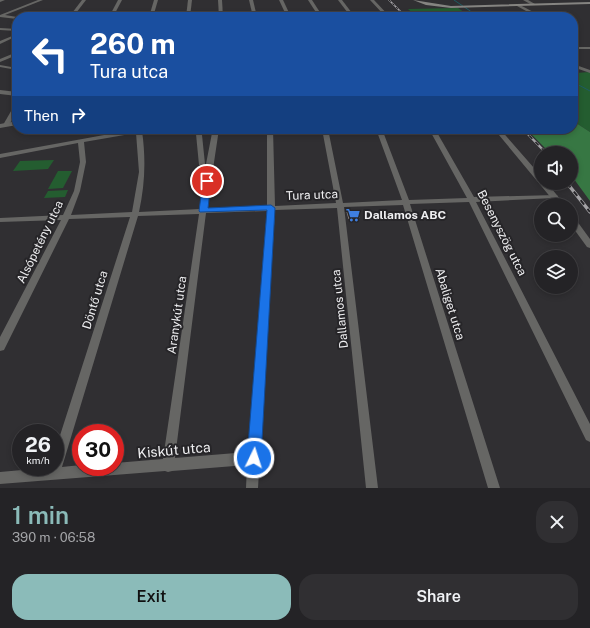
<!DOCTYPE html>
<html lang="en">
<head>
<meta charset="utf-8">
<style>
	:root { --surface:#242326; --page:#302f32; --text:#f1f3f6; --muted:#a3a4a7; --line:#414043; --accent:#8bbbb9 }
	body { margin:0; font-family:"Public Sans",sans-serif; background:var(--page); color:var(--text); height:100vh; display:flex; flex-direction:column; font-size:15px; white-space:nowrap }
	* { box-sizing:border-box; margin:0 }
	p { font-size:13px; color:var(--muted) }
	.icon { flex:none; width:22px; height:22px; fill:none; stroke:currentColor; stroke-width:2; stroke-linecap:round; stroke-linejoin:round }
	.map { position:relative; height:488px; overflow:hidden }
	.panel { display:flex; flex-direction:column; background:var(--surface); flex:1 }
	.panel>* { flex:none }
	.top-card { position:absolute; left:12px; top:12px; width:566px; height:122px; border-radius:16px; box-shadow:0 2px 6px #0003,0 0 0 1px var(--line); background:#1a4fa0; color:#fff; overflow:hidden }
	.controls { position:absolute; left:534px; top:146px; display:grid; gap:8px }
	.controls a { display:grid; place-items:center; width:44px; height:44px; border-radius:50%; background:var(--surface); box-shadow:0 2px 6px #0003,0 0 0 1px var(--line); font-size:20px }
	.speed { position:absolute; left:12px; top:424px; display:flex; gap:8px; font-size:20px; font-weight:700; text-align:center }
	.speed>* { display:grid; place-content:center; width:52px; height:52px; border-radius:50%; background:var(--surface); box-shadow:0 2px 6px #0003,0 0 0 1px var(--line); line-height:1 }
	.speed small { font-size:10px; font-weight:400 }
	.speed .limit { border:6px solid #d22; background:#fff; color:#111 }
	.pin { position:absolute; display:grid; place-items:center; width:34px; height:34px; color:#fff; margin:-17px; border:2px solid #fff; border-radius:50%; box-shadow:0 1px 4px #0007 }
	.me { position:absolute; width:44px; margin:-22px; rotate:4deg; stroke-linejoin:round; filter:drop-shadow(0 0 3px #0008) }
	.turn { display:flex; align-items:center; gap:14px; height:84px; padding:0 12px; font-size:18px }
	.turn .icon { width:52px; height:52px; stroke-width:2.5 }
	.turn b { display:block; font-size:28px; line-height:34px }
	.then { display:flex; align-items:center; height:38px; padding:0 12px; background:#0003; gap:8px; font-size:15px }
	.round { display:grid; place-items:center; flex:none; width:42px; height:42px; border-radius:16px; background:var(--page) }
	.summary { display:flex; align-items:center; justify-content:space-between; height:68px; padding:0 12px }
	h1 { font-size:24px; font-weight:600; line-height:30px; color:var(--accent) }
	.action { display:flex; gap:8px; margin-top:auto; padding:8px 12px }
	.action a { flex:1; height:46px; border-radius:16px; background:var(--accent); color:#111; font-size:16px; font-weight:600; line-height:46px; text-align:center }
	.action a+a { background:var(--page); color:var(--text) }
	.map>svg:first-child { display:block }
	.green { fill:#245d30 }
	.forest { fill:#377743 }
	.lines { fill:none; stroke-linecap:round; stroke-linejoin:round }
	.stream { stroke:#1e5c63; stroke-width:1 }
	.building { fill:#88471a; stroke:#8a8684 }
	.minor { fill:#666664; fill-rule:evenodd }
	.tertiary { fill:#666664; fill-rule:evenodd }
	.secondary { fill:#858481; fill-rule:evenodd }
	.rail-far2-casing { stroke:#a4a3a6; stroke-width:1.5 }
	.rail-far1-casing { stroke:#a4a3a6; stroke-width:2.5 }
	.rail-casing { stroke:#a4a3a6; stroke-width:3.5 }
	.rail-far2 { stroke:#262528; stroke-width:1; stroke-dasharray:2.5; stroke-linecap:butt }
	.rail-far1 { stroke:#262528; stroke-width:1.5; stroke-dasharray:4.5; stroke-linecap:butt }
	.rail { stroke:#262528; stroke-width:2; stroke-dasharray:5.5; stroke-linecap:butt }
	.route { fill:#1a73e8; stroke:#114b97 }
	.labels { text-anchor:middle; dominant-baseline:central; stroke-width:4; stroke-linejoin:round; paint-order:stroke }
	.street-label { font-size:12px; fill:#efeff1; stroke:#262528 }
	.poi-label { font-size:12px; font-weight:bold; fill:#efeff1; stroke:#262528; text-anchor:start }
	.near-street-label { font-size:14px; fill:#efeff1; stroke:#262528 }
</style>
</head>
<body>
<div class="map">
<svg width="590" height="488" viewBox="0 0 590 488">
	<rect width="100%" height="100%" fill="#302f32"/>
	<g class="green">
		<polygon points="458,8 471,17 417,17 408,9"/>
		<polygon points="573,72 575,73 590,72 590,132 573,121"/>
		<polygon points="54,160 48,169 13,171 20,161"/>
		<polygon points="58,171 72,171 63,188 48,189"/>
		<polygon points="68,190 65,197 44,198 48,191"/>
	</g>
	<polygon class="forest" points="573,121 590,132 590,201 571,175 571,153 550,153 526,129 573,129"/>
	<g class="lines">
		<g class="stream">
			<polyline points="454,0 479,17"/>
			<polyline points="573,82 590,91"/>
		</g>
	</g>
	<polygon class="building" points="357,211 359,218 349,219 347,212"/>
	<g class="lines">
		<g class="minor">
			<polygon points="0,0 5,0 0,2"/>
			<polygon points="38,0 43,0 5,15 17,17 17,19 0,17 0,15"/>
			<polygon points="82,0 86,0 73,17 69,17"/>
			<polygon points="118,0 122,0 113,17 109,17"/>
			<polygon points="154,0 158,0 153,17 149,17"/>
			<polygon points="188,0 192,0 190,17 186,17"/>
			<polygon points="218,0 222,0 223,17 219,17"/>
			<polygon points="249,0 253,0 257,17 253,17"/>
			<polygon points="279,0 283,0 291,17 287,17"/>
			<polygon points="308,0 312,0 323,17 319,17"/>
			<polygon points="338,0 342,0 355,17 351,17"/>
			<polygon points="370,0 374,0 390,17 367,17 384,15"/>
			<polygon points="523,0 528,0 535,4 532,5"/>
			<polygon points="518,4 541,16 542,17 537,17 517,6"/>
			<polygon points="0,28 17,29 17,31 0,30"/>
			<polygon points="17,34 17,36 0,44 0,41"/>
			<rect x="573" y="47" width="17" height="2"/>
			<polygon points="17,52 17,55 0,62 0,59"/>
			<polygon points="573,64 590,70 590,73 573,67"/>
			<polygon points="0,65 17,68 17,70 0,67"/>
			<polygon points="0,90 17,92 17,96 0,94"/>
			<polygon points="17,104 17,111 9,125 4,126 3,125 14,106"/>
			<path d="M137 129H149L142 131C146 159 145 184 139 212L200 209 206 168 199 165 196 134 213 129H219L207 209 267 206V129H273L275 206 336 203 322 129H328L343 203 402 200 376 129H382L409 200 467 198 429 129H435L474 197 556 195 558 196 554 198 476 202 590 424V442L586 440 469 202 410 204 500 488H488L403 205 344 207 378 488H366L337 208 275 210 258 488H246L247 465 172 471 168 472 165 471 0 484V472L55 467V451L130 217 69 219 4 350 0 351V337L61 220 0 222V218L63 215 74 191 80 162 78 143 0 158V154ZM136 133 139 172 132 212 71 215 80 191 86 162 84 142ZM212 133 206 164H205L202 135ZM267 211 248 452 175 458 206 213ZM199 214 163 459 115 463V467H81V465L62 467 138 216Z"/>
		</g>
		<g class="tertiary">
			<polygon points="17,121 17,125 0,128 0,124"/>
			<polygon points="494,129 500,129 541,176 541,183 547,183 565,205 557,205"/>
			<polygon points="571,216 574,217 590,239 590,248 587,247 571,225"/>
		</g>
		<polygon class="secondary" points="413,0 451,6 590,2 590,4 451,8 426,5"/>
		<defs>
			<polyline id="rail-far2" points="389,0 406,17"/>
			<polyline id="rail-far1" points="523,129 546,153"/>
			<polyline id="rail" points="567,183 590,212"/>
		</defs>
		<use href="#rail-far2" class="rail-far2-casing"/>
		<use href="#rail-far1" class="rail-far1-casing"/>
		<use href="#rail" class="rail-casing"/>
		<use href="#rail-far2" class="rail-far2"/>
		<use href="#rail-far1" class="rail-far1"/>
		<use href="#rail" class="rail"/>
	</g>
	<polygon class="route" points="207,179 211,181 208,208 271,205 275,208 261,458 259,463 254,465 249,463 247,458 267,210 200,212 199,211 203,181"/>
	<defs>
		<symbol id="supermarket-bare" viewBox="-9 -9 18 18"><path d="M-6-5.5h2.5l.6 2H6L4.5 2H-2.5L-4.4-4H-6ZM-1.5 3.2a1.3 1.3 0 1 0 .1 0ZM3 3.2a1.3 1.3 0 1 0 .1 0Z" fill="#3f7fe0" stroke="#262528" stroke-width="2.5" paint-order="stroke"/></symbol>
	</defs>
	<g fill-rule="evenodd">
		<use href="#supermarket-bare" x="343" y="205" width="20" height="20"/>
	</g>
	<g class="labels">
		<g class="street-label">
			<text transform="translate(312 195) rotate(-2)">Tura utca</text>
			<text transform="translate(502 233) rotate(63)">Besenyszög utca</text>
			<text transform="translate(40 242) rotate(-64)">Alsópetény utca</text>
			<text transform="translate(95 300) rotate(-73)">Döntő utca</text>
			<text transform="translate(450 304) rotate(73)">Abaliget utca</text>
			<text transform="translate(340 309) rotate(-96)">Dallamos utca</text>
			<text transform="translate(177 315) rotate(-82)">Aranykút utca</text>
		</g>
		<g class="poi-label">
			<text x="364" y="215">Dallamos ABC</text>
		</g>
		<g class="near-street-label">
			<text transform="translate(174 450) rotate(-5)">Kiskút utca</text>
		</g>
	</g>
</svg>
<div class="controls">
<a><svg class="icon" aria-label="sound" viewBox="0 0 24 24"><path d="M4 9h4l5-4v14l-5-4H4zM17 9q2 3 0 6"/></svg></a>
<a><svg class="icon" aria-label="search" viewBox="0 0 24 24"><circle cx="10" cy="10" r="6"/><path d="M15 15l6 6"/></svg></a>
<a><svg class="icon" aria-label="layers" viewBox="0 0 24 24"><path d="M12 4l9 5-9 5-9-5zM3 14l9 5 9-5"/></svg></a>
</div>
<div class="speed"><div>26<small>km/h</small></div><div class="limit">30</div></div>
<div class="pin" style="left:207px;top:181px;background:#d93025"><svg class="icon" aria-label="arrive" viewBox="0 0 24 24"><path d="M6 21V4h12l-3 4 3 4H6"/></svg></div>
<svg class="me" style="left:254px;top:458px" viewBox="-20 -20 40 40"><circle r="17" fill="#1a73e8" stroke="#fff" stroke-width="3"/><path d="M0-11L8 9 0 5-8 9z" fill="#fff"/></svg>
<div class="top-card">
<div class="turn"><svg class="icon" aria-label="left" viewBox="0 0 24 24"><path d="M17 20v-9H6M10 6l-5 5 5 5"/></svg><div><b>260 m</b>Tura utca</div></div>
<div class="then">Then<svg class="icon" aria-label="right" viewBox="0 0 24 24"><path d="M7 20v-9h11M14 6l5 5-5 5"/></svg></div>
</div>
</div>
<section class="panel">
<div class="summary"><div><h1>1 min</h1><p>390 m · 06:58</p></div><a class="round"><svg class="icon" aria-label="close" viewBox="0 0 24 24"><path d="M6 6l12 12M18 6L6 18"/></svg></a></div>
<div class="action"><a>Exit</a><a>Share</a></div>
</section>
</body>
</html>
